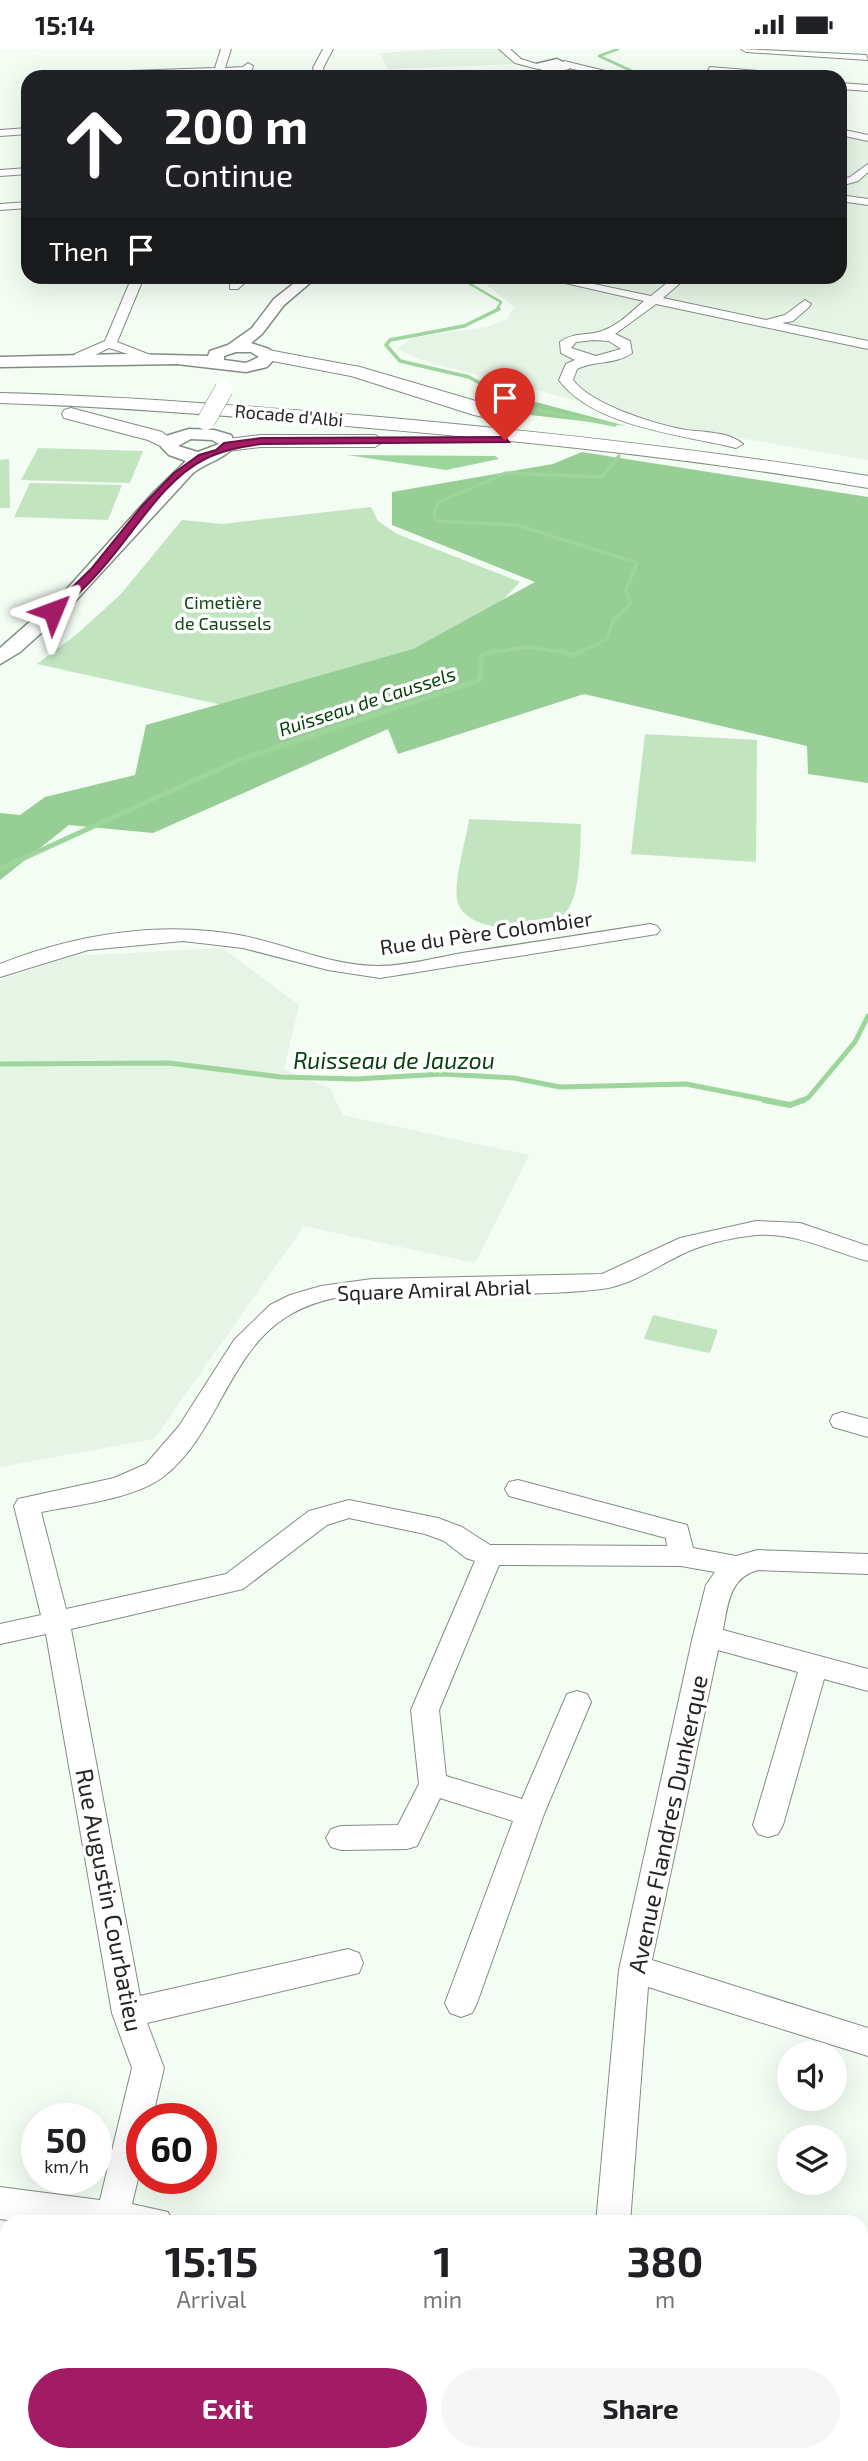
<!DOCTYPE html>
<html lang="en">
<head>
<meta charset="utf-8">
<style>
	:root { --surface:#fff; --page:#f6f6f6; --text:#202124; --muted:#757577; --accent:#a31b65 }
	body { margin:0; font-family:"Exo 2",sans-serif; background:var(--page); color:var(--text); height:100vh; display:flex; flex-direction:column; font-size:26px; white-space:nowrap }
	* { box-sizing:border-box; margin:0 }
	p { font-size:23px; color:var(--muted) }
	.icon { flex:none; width:38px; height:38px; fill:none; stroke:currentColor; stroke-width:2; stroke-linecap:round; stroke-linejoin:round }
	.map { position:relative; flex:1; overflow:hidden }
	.sheet { position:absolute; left:0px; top:2166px; width:868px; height:247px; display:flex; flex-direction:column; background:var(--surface); border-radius:21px 21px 0 0; box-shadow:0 7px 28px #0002 }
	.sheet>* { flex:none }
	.top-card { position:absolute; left:21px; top:21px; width:826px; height:214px; border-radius:21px; box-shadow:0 7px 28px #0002; background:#202124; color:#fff; overflow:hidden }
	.buttons { position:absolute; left:777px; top:1992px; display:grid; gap:14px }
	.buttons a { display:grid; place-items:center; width:70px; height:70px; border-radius:50%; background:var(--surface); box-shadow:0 7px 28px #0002; font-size:35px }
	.speed { position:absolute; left:21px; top:2054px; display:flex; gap:14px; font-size:35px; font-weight:700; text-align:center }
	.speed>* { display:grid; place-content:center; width:91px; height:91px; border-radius:50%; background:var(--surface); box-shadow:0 7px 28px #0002; line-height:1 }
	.speed small { font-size:18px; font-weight:400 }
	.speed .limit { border:10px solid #d22; background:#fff; color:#111 }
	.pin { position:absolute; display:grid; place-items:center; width:60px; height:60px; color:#fff; margin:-72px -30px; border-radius:50% 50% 50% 0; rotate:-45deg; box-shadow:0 0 7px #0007 }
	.pin .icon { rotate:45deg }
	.me { position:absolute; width:77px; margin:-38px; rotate:46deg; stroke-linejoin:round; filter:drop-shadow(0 0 5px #0008) }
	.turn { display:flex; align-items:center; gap:24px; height:147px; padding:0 28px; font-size:32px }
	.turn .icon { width:91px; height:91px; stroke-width:2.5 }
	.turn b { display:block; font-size:49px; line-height:60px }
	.then { display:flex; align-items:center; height:66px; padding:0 28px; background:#0003; gap:14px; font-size:26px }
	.eta { display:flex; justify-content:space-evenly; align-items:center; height:119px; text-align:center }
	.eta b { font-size:42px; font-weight:700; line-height:49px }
	.button { display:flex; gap:14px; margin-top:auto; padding:14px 28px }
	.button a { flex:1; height:80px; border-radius:42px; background:var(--accent); color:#fff; font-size:28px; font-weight:700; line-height:80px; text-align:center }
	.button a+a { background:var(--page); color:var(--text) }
	.status { display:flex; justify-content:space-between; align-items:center; height:49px; padding:0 35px; background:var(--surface); direction:ltr }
	.status svg { height:19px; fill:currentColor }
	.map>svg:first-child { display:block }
	.built { fill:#e5f4e4 }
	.green { fill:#c2e5c0 }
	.forest { fill:#97ce95 }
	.water { fill:#9dd59c }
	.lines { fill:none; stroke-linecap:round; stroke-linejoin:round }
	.stream-far3 { stroke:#9dd59c; stroke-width:2.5 }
	.stream-far2 { stroke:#9dd59c; stroke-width:3.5 }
	.stream-far1 { stroke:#9dd59c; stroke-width:5 }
	.stream { stroke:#9dd59c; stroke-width:6 }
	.minor-casing { stroke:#848d84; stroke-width:2 }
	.major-casing { stroke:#848d84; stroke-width:3 }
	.highway-casing { stroke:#848d84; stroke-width:2 }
	.minor { fill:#fff; fill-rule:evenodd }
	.major { fill:#fff; fill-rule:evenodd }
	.highway { fill:#fff; fill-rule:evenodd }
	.major-bridge-casing { stroke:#848d84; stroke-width:19; stroke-linecap:butt }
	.major-bridge { stroke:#fff; stroke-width:18 }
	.route { fill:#a31b65; stroke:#6a1242; stroke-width:2 }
	.labels { text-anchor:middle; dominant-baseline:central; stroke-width:7; stroke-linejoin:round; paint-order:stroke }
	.far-street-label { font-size:18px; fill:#232723; stroke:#fff }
	.far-park-label { font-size:18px; fill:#0d4711; stroke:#fff }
	.far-water-label { font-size:19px; font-style:italic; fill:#06420b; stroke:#fff }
	.street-label { font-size:21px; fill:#232723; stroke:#fff }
	.water-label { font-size:23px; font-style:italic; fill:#06420b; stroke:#fff }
	.near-street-label { font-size:24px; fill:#232723; stroke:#fff }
</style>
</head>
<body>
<div class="status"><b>15:14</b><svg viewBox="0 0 49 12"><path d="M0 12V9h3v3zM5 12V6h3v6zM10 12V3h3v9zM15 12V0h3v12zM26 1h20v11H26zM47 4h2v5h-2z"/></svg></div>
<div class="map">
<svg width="868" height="2412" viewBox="0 0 868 2412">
	<rect width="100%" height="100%" fill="#f3fdf3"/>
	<g class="built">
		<polygon points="447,0 499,0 514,15 388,20 380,4"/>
		<polygon points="840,85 868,92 868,411 681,379 421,311 397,300 412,289 487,278 507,270 514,258 477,228 840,228"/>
		<polygon points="222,899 299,956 284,1020 331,1040 342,1066 529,1106 475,1214 304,1177 154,1390 0,1418 0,931 73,907"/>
	</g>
	<g class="green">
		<polygon points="38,399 143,402 130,434 21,431"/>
		<polygon points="9,410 10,459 0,459 0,411"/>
		<polygon points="30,434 122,436 108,471 14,468"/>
		<polygon points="371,458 378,472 397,485 520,533 467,589 222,656 37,615 77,585 121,545 182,471 222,475"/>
		<polygon points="645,685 757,691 756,813 631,805"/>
		<path d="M469 770 581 775C580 798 581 848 565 864 544 886 462 886 457 850 454 830 466 792 469 770Z"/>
		<polygon points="653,1266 718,1281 710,1304 644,1290"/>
	</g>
	<g class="forest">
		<polygon points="521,349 626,377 522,365 491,358"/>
		<polygon points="582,403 868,448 868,734 808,725 807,697 584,645 398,705 388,680 153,784 69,776 0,831 0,764 20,766 45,748 135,726 146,676 413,600 535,533 392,476 392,443 553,415"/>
	</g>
	<polygon class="water" points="347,406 495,407 499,410 446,421"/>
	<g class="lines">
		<g class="stream-far3">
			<polyline points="618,0 599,7 634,23 619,28"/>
			<polyline points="465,228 465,232 501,253 496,262"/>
		</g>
		<g class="stream-far2">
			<polyline points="499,260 464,277 390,291 386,296 400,312 469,328 522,358 615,376"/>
			<polyline points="489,604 528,598 566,604"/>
			<polyline points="579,604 607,590 614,570 631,554 626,541 637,514 517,476 436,472 434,463 439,453 506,424 602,428 619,407"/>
		</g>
		<g class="stream-far1">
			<polyline points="559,602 574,606 582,602"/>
			<polyline points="0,820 241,710 480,631 482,606 495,602"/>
			<polyline points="0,1015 169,1014 281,1028 356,1030 443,1025 514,1029 560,1038 686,1035 772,1052"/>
			<polyline points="799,1052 808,1049 855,993 868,967"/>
		</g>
		<polyline class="stream" points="764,1051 790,1056 804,1051"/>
		<defs>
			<g id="minor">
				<polygon points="221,0 231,0 225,19 243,18 248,14 253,17 251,23 68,27 73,24 215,19"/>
				<polygon points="323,0 333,0 323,19 326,27 317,28 313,19"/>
				<polygon points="499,0 510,0 521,10 543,17 538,20 515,14"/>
				<polygon points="741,0 866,6 868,11 746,3"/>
				<polygon points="564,12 622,26 624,28 607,28 561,17"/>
				<polygon points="710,18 792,25 797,28 707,23"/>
				<polygon points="840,34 868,36 868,42 840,40"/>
				<polygon points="28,79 28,85 0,87 0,81"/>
				<polygon points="840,80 868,86 868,92 840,86"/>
				<polygon points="868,115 868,123 858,132 840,137 840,131 850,128"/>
				<polygon points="28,119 28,125 0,127 0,121"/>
				<polygon points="840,146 868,150 868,156 840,152"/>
				<polygon points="28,153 28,159 0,161 0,155"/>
				<polygon points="132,228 144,228 117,293 153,307 147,311 109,299 85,311 75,311 75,305 105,292"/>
				<polygon points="238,228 251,228 238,240 230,240 230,234"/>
				<path d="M539 228H560L651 247 674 228H687L663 249 766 271 785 266 805 251 811 255 809 258 793 272 782 274 868 292V300L656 255 615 285 630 292 632 304C615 316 595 311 577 320L573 331C592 356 654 375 686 381 703 383 730 383 743 395L736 399C684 386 593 378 559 331L566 315 575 311 561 304 560 293C573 283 588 287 602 282 619 276 631 263 644 252ZM594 291 609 292 621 300 596 307 571 299 576 293Z"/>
				<path d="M650 875 657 877 660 881 657 885 380 929 328 921 243 899 183 892 88 901 0 928V915C76 885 163 871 244 887 288 896 332 917 378 917 405 917 435 909 462 904 524 895 587 885 650 875Z"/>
				<path d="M756 1172 800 1174 868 1197V1212C830 1202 796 1183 756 1186 737 1188 712 1193 694 1200 663 1212 635 1236 602 1240 552 1246 499 1245 448 1245 396 1244 335 1238 288 1267 228 1303 218 1386 163 1428 134 1450 76 1456 41 1463L66 1560 226 1525 309 1462 349 1451 438 1469 462 1478 490 1496 667 1497 666 1489 509 1447 505 1440 509 1433 518 1431 687 1476 693 1499 736 1507 758 1501 868 1505V1525L758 1521C729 1529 728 1555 723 1581L868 1620V1642L824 1630 783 1776 778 1785 768 1788 758 1785 753 1776 798 1623 718 1601 652 1911 868 1979V2007L648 1938 630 2174H596L619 1921 693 1587 706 1536 715 1523 681 1517 499 1516 439 1661 446 1727 522 1750 567 1645 577 1642 587 1645 591 1653 544 1765 477 1954 472 1964 461 1968 450 1964 445 1954 513 1772 440 1749 417 1797 407 1800 341 1801 331 1798 326 1789 331 1780 341 1777 398 1776 419 1735 411 1661 475 1512 466 1509 444 1492 425 1485 349 1469 327 1476 243 1540 71 1580 140 1947 348 1900 359 1904 363 1914 359 1924 147 1974 164 2019 152 2070H142V2113L132 2155 168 2163 173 2174H27L0 2170V2138L100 2151 132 2019 112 1964 46 1585 0 1595V1575L41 1566 14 1457 18 1450 114 1429 146 1415 179 1377 234 1291 270 1256 290 1246 321 1237 372 1230 602 1225 680 1189Z"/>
				<polygon points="842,1363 868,1370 868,1388 833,1378 830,1372 833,1366"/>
				<polygon points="861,2287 868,2289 868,2326 861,2323"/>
				<polygon points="568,2406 604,2406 603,2412 567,2412"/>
			</g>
			<g id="major">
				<polygon points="557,10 569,16 569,20 548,24 532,16"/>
				<path d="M302 228H317L284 256 262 285 251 294 269 300 276 308 267 318 246 323 177 315 0 318V308L126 305 208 307 210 302 228 296 252 279 274 250ZM236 303H251L259 308 246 314 224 311V307Z"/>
				<path d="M189 380 214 381 231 386 236 396C225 410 207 413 193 424L68 560 20 603 0 615V599L66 541 153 444 186 412 169 406 161 398 166 387ZM191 390 212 391 219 395 198 403 178 397Z"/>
			</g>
			<g id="highway">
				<polygon points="268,301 360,318 520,365 522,369 513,375 474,366 351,327 262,310 259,306"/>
				<path d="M0 344C123 347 246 357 369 367 536 382 703 400 868 427V439C703 411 536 393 369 379 246 368 124 358 0 354Z"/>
				<polygon points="71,359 162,383 178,395 169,401 148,391 64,369 62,365 64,361"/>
				<polygon points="261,386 375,386 384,392 375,398 261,398 228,402 218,396 228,390"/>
			</g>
		</defs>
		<use href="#minor" class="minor-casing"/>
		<use href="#major" class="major-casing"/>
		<use href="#highway" class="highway-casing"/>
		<use href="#minor" class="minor"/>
		<use href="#major" class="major"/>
		<use href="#highway" class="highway"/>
		<defs>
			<polyline id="major-bridge" points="206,372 224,340"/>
		</defs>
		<use href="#major-bridge" class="major-bridge-casing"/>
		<use href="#major-bridge" class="major-bridge"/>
	</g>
	<path class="route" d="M505 388 509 393 261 395C241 398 223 401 205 410 162 431 131 489 99 523 86 538 71 551 57 565L48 562 92 519 142 457 174 424 199 406 216 401 224 394 261 389Z"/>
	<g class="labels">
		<g class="far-street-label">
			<text transform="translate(289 366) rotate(5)">Rocade d'Albi</text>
		</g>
		<g class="far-park-label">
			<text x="223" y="553">Cimetière<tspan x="223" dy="21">de Caussels</tspan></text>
		</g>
		<g class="far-water-label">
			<text transform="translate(367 652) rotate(-18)">Ruisseau de Caussels</text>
		</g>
		<g class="street-label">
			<text transform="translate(486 883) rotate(-8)">Rue du Père Colombier</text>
			<text transform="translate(434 1240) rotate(-2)">Square Amiral Abrial</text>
		</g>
		<g class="water-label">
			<text x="394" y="1011">Ruisseau de Jauzou</text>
		</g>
		<g class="near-street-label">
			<text transform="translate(667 1775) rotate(-78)">Avenue Flandres Dunkerque</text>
			<text transform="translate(110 1851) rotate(79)">Rue Augustin Courbatieu</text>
		</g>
	</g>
</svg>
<div class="buttons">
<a><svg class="icon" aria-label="sound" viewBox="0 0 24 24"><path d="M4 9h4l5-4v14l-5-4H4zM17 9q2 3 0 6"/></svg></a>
<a><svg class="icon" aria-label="layers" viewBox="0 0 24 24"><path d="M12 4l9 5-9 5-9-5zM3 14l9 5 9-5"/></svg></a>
</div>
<div class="speed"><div>50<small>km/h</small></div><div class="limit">60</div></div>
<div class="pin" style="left:505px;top:391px;background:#d93025"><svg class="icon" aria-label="arrive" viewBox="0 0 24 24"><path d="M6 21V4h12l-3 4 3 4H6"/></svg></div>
<svg class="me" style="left:53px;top:562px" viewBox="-20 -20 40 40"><path d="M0-17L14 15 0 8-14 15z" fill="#a31b65" stroke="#fff" stroke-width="4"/></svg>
<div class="top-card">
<div class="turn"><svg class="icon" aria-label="ahead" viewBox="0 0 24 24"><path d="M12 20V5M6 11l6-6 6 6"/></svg><div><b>200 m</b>Continue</div></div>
<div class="then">Then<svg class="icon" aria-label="arrive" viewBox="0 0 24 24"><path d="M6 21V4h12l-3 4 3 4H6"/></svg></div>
</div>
<section class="sheet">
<div class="eta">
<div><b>15:15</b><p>Arrival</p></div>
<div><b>1</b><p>min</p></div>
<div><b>380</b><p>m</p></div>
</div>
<div class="button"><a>Exit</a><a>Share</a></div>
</section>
</div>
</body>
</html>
